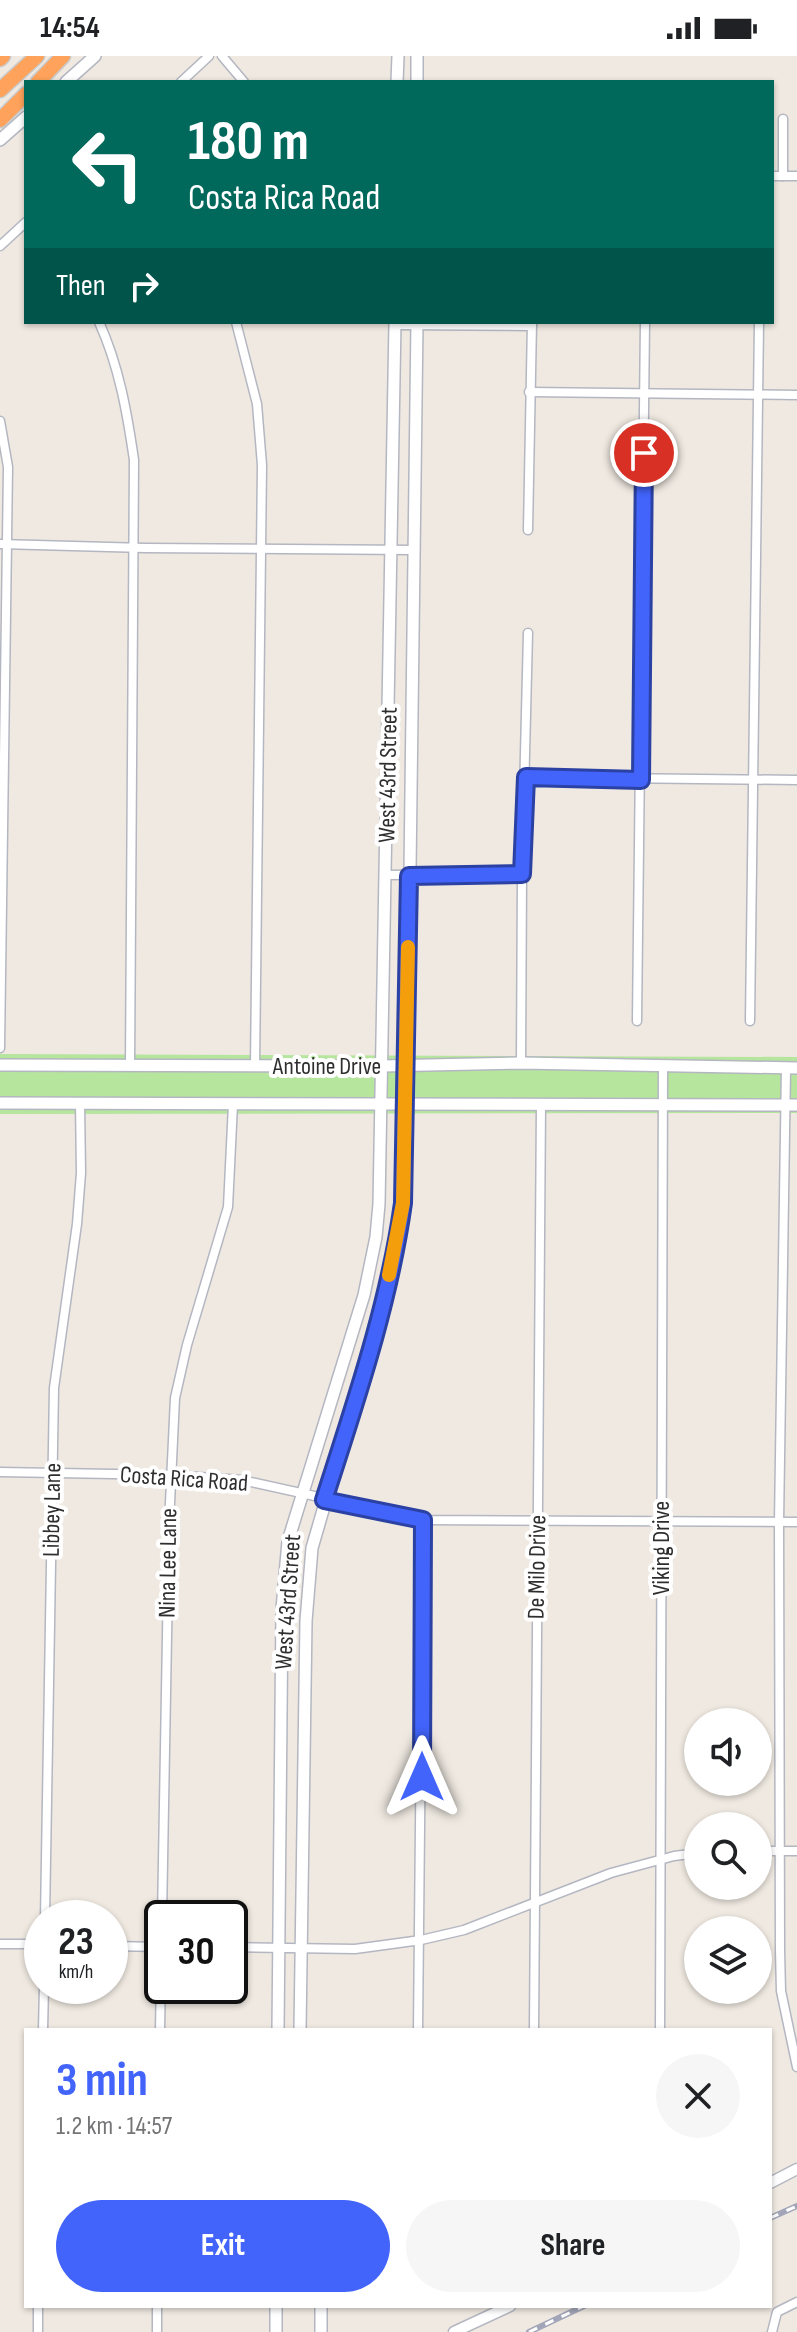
<!DOCTYPE html>
<html lang="en">
<head>
<meta charset="utf-8">
<style>
	:root { --surface:#fff; --page:#f6f6f6; --text:#202124; --muted:#757577; --accent:#4264fb }
	body { margin:0; font-family:"Sofia Sans Condensed",sans-serif; background:var(--page); color:var(--text); height:100vh; display:flex; flex-direction:column; font-size:30px; white-space:nowrap }
	* { box-sizing:border-box; margin:0 }
	p { font-size:26px; color:var(--muted) }
	.icon { flex:none; width:44px; height:44px; fill:none; stroke:currentColor; stroke-width:2; stroke-linecap:round; stroke-linejoin:round }
	.map { position:relative; flex:1; overflow:hidden }
	.sheet { position:absolute; left:24px; top:1972px; width:748px; height:280px; display:flex; flex-direction:column; background:var(--surface); border-radius:0px; box-shadow:0 2px 6px #0004 }
	.sheet>* { flex:none }
	.guide { position:absolute; left:24px; top:24px; width:750px; height:244px; border-radius:0px; box-shadow:0 2px 6px #0004; background:#00695c; color:#fff; overflow:hidden }
	.buttons { position:absolute; left:684px; top:1652px; display:grid; gap:16px }
	.buttons a { display:grid; place-items:center; width:88px; height:88px; border-radius:50%; background:var(--surface); box-shadow:0 2px 6px #0004; font-size:40px }
	.speed { position:absolute; left:24px; top:1844px; display:flex; gap:16px; font-size:40px; font-weight:700; text-align:center }
	.speed>* { display:grid; place-content:center; width:104px; height:104px; border-radius:50%; background:var(--surface); box-shadow:0 2px 6px #0004; line-height:1 }
	.speed small { font-size:20px; font-weight:400 }
	.speed .limit { border:4px solid #111; border-radius:12px; background:#fff; color:#111 }
	.pin { position:absolute; display:grid; place-items:center; width:68px; height:68px; color:#fff; margin:-34px; border:4px solid #fff; border-radius:50%; box-shadow:0 2px 8px #0007 }
	.me { position:absolute; width:88px; margin:-44px; rotate:0deg; stroke-linejoin:round; filter:drop-shadow(0 0 6px #0008) }
	.turn { display:flex; align-items:center; gap:28px; height:168px; padding:0 32px; font-size:36px }
	.turn .icon { width:104px; height:104px; stroke-width:2.5 }
	.turn b { display:block; font-size:56px; line-height:68px }
	.then { display:flex; align-items:center; height:76px; padding:0 32px; background:#0003; gap:16px; font-size:30px }
	.round { display:grid; place-items:center; flex:none; width:84px; height:84px; border-radius:42px; background:var(--page) }
	.overview { display:flex; align-items:center; justify-content:space-between; height:136px; padding:0 32px }
	h1 { font-size:48px; font-weight:700; line-height:60px; color:var(--accent) }
	.cta { display:flex; gap:16px; margin-top:auto; padding:16px 32px }
	.cta a { flex:1; height:92px; border-radius:48px; background:var(--accent); color:#fff; font-size:32px; font-weight:700; line-height:92px; text-align:center }
	.cta a+a { background:var(--page); color:var(--text) }
	.status { display:flex; justify-content:space-between; align-items:center; height:56px; padding:0 40px; background:var(--surface); direction:ltr }
	.status svg { height:22px; fill:currentColor }
	.map>svg:first-child { display:block }
	.green { fill:#b6e59e }
	.lines { fill:none; stroke-linecap:round; stroke-linejoin:round }
	.minor-casing { stroke:#b4b7c1; stroke-width:11 }
	.tertiary-casing { stroke:#b4b7c1; stroke-width:13 }
	.secondary-casing { stroke:#b4b7c1; stroke-width:14 }
	.motorway-casing { stroke:#c9c9c9; stroke-width:17 }
	.minor { stroke:#fff; stroke-width:8 }
	.tertiary { stroke:#fff; stroke-width:10 }
	.secondary { stroke:#fff; stroke-width:11 }
	.motorway { stroke:#ffa35c; stroke-width:14 }
	.rail-casing { stroke:#a3a6b8; stroke-width:6 }
	.rail { stroke:#fff; stroke-width:3; stroke-dasharray:9; stroke-linecap:butt }
	.route-casing { stroke:#2b41a3; stroke-width:20 }
	.route { stroke:#4264fb; stroke-width:14 }
	.slow { stroke:#f59e0b; stroke-width:14 }
	.labels { text-anchor:middle; dominant-baseline:central; stroke-width:8; stroke-linejoin:round; paint-order:stroke }
	.street-label { font-size:24px; fill:#2e2e2e; stroke:#fff }
</style>
</head>
<body>
<div class="status"><b>14:54</b><svg viewBox="0 0 49 12"><path d="M0 12V9h3v3zM5 12V6h3v6zM10 12V3h3v9zM15 12V0h3v12zM26 1h20v11H26zM47 4h2v5h-2z"/></svg></div>
<div class="map">
<svg width="797" height="2276" viewBox="0 0 797 2276">
	<rect width="100%" height="100%" fill="#efe9e1"/>
	<polygon class="green" points="0,998 797,1001 797,1057 0,1058"/>
	<g class="lines">
		<defs>
			<g id="minor">
				<polyline points="222,0 244,26"/>
				<polyline points="181,26 209,0"/>
				<polyline points="772,120 797,120"/>
				<polyline points="783,120 783,63"/>
				<polyline points="0,190 26,166"/>
				<path d="M99 266C119 310 127 356 134 404L130 1010"/>
				<polyline points="236,266 257,348 262,409 255,1010"/>
				<polyline points="395,269 532,270"/>
				<polyline points="529,336 797,339"/>
				<polyline points="0,365 8,411 0,992"/>
				<polyline points="528,474 532,266"/>
				<polyline points="0,488 145,492 413,494"/>
				<polyline points="526,721 797,724"/>
				<polyline points="386,819 522,818"/>
				<polyline points="637,965 645,266"/>
				<polyline points="750,965 759,266"/>
				<polyline points="521,1007 522,818 528,577"/>
				<polyline points="786,1012 779,1466 780,1895 781,1935 797,2011"/>
				<polyline points="0,1416 170,1419 242,1424 423,1464 797,1466"/>
				<polyline points="758,1795 797,1795"/>
				<polyline points="45,1862 54,1332 77,1168 81,1117 80,1047"/>
				<polyline points="0,1888 42,1888"/>
				<polyline points="110,1890 162,1891"/>
				<polyline points="230,1891 355,1893 421,1884 464,1874 611,1817 674,1800 698,1797"/>
				<polyline points="43,1974 44,1930"/>
				<polyline points="160,1974 169,1468 175,1342 187,1289 228,1151 233,1048"/>
				<polyline points="418,1974 423,1464"/>
				<polyline points="534,1974 541,1048"/>
				<polyline points="660,1974 663,1010"/>
				<polyline points="38,2276 38,2250"/>
				<polyline points="157,2276 157,2250"/>
				<polyline points="772,2276 777,2256 797,2246"/>
			</g>
			<g id="tertiary">
				<polyline points="770,2127 797,2113"/>
				<polyline points="454,2276 510,2250"/>
			</g>
			<g id="secondary">
				<polyline points="66,26 95,0"/>
				<polyline points="397,26 398,0"/>
				<polyline points="417,26 417,0"/>
				<polyline points="0,84 26,61"/>
				<polyline points="0,1009 382,1010 521,1007 797,1012"/>
				<polyline points="0,1047 797,1049"/>
				<polyline points="278,1974 282,1553 288,1485 364,1239 376,1181 379,1148 395,266"/>
				<polyline points="300,1974 306,1565 312,1492 353,1351 397,1186 403,1147 407,1049 417,266"/>
				<polyline points="276,2276 276,2250"/>
				<polyline points="321,2276 321,2250"/>
			</g>
			<g id="motorway">
				<polyline points="0,3 3,0"/>
				<polyline points="38,26 63,0"/>
				<polyline points="0,34 37,0"/>
				<polyline points="0,64 26,38"/>
			</g>
		</defs>
		<use href="#minor" class="minor-casing"/>
		<use href="#tertiary" class="tertiary-casing"/>
		<use href="#secondary" class="secondary-casing"/>
		<use href="#motorway" class="motorway-casing"/>
		<use href="#minor" class="minor"/>
		<use href="#tertiary" class="tertiary"/>
		<use href="#secondary" class="secondary"/>
		<use href="#motorway" class="motorway"/>
		<defs>
			<g id="rail">
				<polyline points="770,2162 797,2150"/>
				<polyline points="529,2276 584,2250"/>
			</g>
		</defs>
		<use href="#rail" class="rail-casing"/>
		<use href="#rail" class="rail"/>
	</g>
	<g class="lines">
		<defs>
			<path id="route" d="M422 1721 423 1464 324 1444C355 1347 389 1248 403 1147L409 820 522 818 526 721 641 724 644 397"/>
		</defs>
		<use href="#route" class="route-casing"/>
		<use href="#route" class="route"/>
		<polyline class="slow" points="389,1219 403,1147 408,891"/>
	</g>
	<g class="labels">
		<g class="street-label">
			<text transform="translate(388 719) rotate(-89)">West 43rd Street</text>
			<text x="327" y="1010">Antoine Drive</text>
			<text transform="translate(184 1423) rotate(4)">Costa Rica Road</text>
			<text transform="translate(52 1454) rotate(-89)">Libbey Lane</text>
			<text transform="translate(661 1492) rotate(-90)">Viking Drive</text>
			<text transform="translate(168 1507) rotate(-89)">Nina Lee Lane</text>
			<text transform="translate(537 1511) rotate(-89)">De Milo Drive</text>
			<text transform="translate(288 1546) rotate(-86)">West 43rd Street</text>
		</g>
	</g>
</svg>
<div class="buttons">
<a><svg class="icon" aria-label="sound" viewBox="0 0 24 24"><path d="M4 9h4l5-4v14l-5-4H4zM17 9q2 3 0 6"/></svg></a>
<a><svg class="icon" aria-label="search" viewBox="0 0 24 24"><circle cx="10" cy="10" r="6"/><path d="M15 15l6 6"/></svg></a>
<a><svg class="icon" aria-label="layers" viewBox="0 0 24 24"><path d="M12 4l9 5-9 5-9-5zM3 14l9 5 9-5"/></svg></a>
</div>
<div class="speed"><div>23<small>km/h</small></div><div class="limit">30</div></div>
<div class="pin" style="left:644px;top:397px;background:#d93025"><svg class="icon" aria-label="arrive" viewBox="0 0 24 24"><path d="M6 21V4h12l-3 4 3 4H6"/></svg></div>
<svg class="me" style="left:422px;top:1721px" viewBox="-20 -20 40 40"><path d="M0-17L14 15 0 8-14 15z" fill="#4264fb" stroke="#fff" stroke-width="4"/></svg>
<div class="guide">
<div class="turn"><svg class="icon" aria-label="left" viewBox="0 0 24 24"><path d="M17 20v-9H6M10 6l-5 5 5 5"/></svg><div><b>180 m</b>Costa Rica Road</div></div>
<div class="then">Then<svg class="icon" aria-label="right" viewBox="0 0 24 24"><path d="M7 20v-9h11M14 6l5 5-5 5"/></svg></div>
</div>
<section class="sheet">
<div class="overview"><div><h1>3 min</h1><p>1.2 km · 14:57</p></div><a class="round"><svg class="icon" aria-label="close" viewBox="0 0 24 24"><path d="M6 6l12 12M18 6L6 18"/></svg></a></div>
<div class="cta"><a>Exit</a><a>Share</a></div>
</section>
</div>
</body>
</html>
